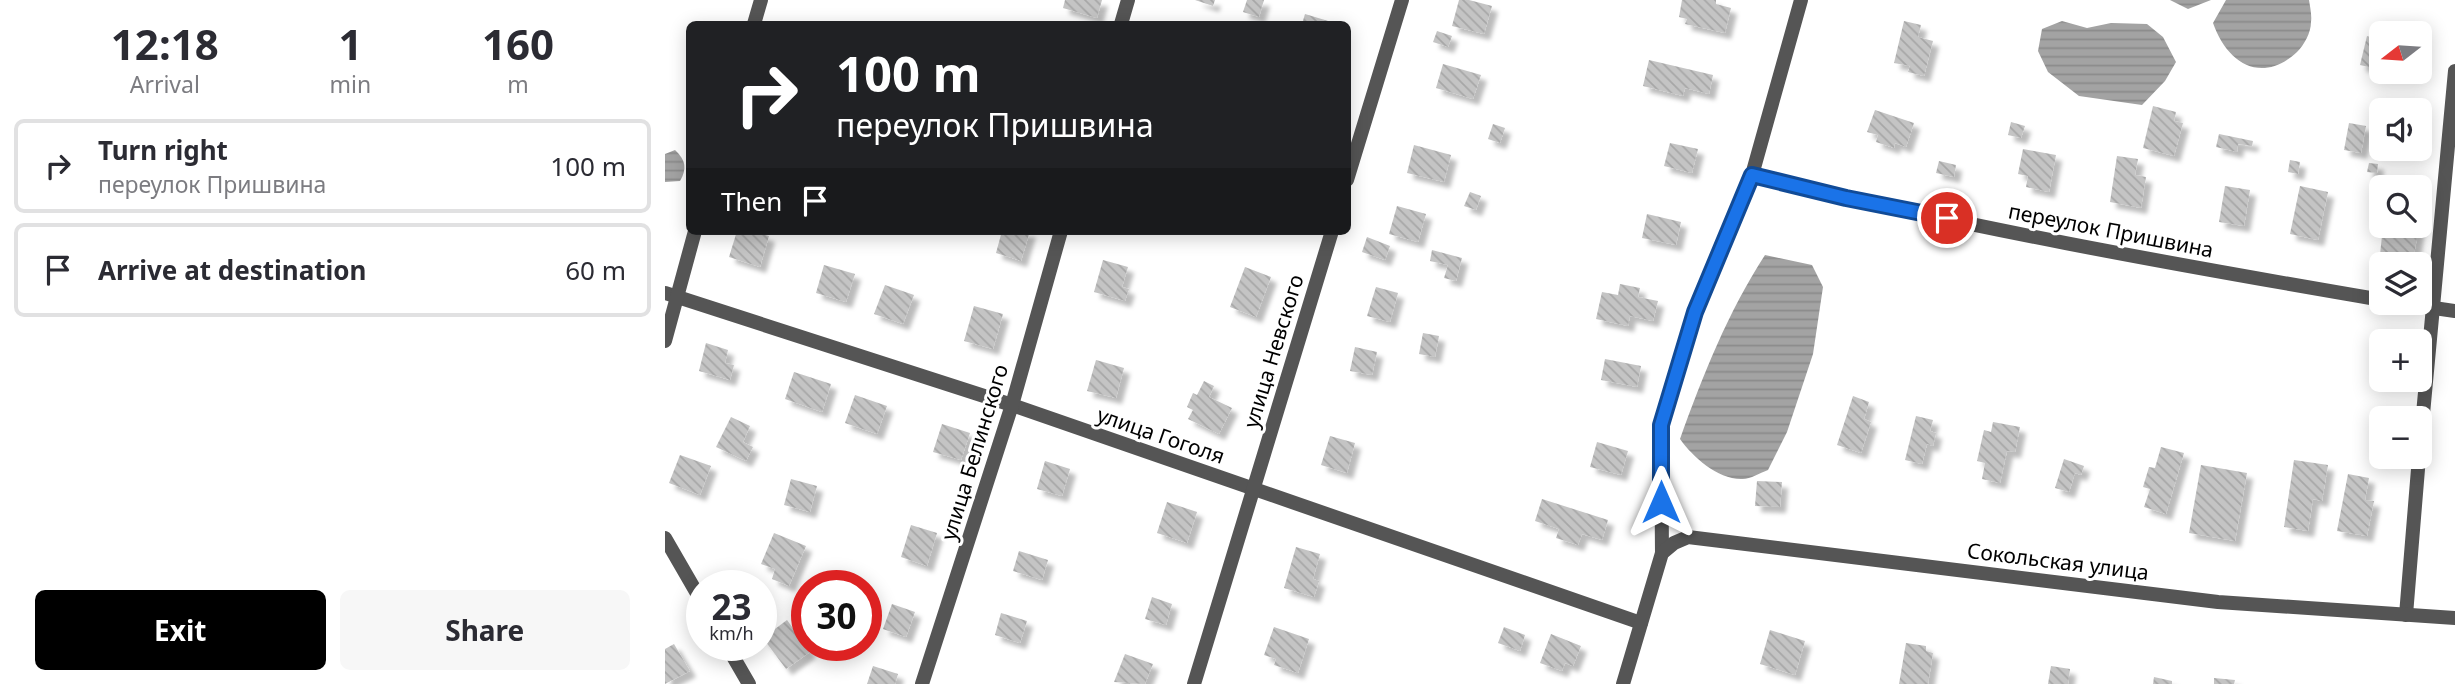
<!DOCTYPE html>
<html lang="en">
<head>
<meta charset="utf-8">
<style>
	:root { --surface:#fff; --page:#f7f7f7; --text:#2b2b33; --muted:#7c7c81; --line:#e1e1e2; --accent:#000 }
	body { margin:0; font-family:"Noto Sans",sans-serif; background:var(--page); color:var(--text); height:100vh; display:flex; flex-direction:column; font-size:26px; white-space:nowrap }
	* { box-sizing:border-box; margin:0 }
	p { font-size:23px; color:var(--muted) }
	.icon { flex:none; width:38px; height:38px; fill:none; stroke:currentColor; stroke-width:2; stroke-linecap:round; stroke-linejoin:round }
	.map { position:relative; flex:1; overflow:hidden }
	.panel { display:flex; flex-direction:column; background:var(--surface); width:665px }
	.panel>* { flex:none }
	.top-card { position:absolute; left:21px; top:21px; width:665px; height:214px; border-radius:10px; box-shadow:0 4px 18px #0003; background:#202124; color:#fff; overflow:hidden }
	.needle { width:46px; rotate:253deg }
	.controls { position:absolute; left:1704px; top:21px; display:grid; gap:14px }
	.controls a { display:grid; place-items:center; width:63px; height:63px; border-radius:10px; background:var(--surface); box-shadow:0 4px 18px #0003; font-size:35px }
	.speed { position:absolute; left:21px; top:570px; display:flex; gap:14px; font-size:35px; font-weight:700; text-align:center }
	.speed>* { display:grid; place-content:center; width:91px; height:91px; border-radius:50%; background:var(--surface); box-shadow:0 4px 18px #0003; line-height:1 }
	.speed small { font-size:18px; font-weight:400 }
	.speed .limit { border:10px solid #d22; background:#fff; color:#111 }
	.pin { position:absolute; display:grid; place-items:center; width:60px; height:60px; color:#fff; margin:-30px; border:4px solid #fff; border-radius:50%; box-shadow:0 2px 7px #0007 }
	.me { position:absolute; width:77px; margin:-38px; rotate:0deg; stroke-linejoin:round; filter:drop-shadow(0 0 5px #0008) }
	.turn { display:flex; align-items:center; gap:24px; height:147px; padding:0 35px; font-size:32px }
	.turn .icon { width:91px; height:91px; stroke-width:2.5 }
	.turn b { display:block; font-size:49px; line-height:60px }
	.then { display:flex; align-items:center; height:66px; padding:0 35px; background:#0003; gap:14px; font-size:26px }
	.eta { display:flex; justify-content:space-evenly; align-items:center; height:119px; text-align:center }
	.eta b { font-size:42px; font-weight:700; line-height:49px }
	.button { display:flex; gap:14px; margin-top:auto; padding:14px 35px }
	.button a { flex:1; height:80px; border-radius:10px; background:var(--accent); color:#fff; font-size:28px; font-weight:700; line-height:80px; text-align:center }
	.button a+a { background:var(--page); color:var(--text) }
	ul { padding:0; list-style:none }
	li { display:flex; align-items:center; gap:21px; height:94px; margin:0 14px 10px; padding:0 21px; border:4px solid var(--line); border-radius:10px }
	li div { flex:1 }
	li b { display:block; font-size:26px }
	li em { font-style:normal }
	main { display:flex; flex:1; min-height:0 }
	.map>svg:first-child { display:block }
	.water { fill:url(#water-rules) }
	.building { fill:url(#building-back-hatch); filter:url(#shadow) }
	.lines { fill:none; stroke-linecap:round; stroke-linejoin:round }
	.minor { stroke:#555; stroke-width:14 }
	.tertiary { stroke:#555; stroke-width:14 }
	.route-casing { stroke:#114b97; stroke-width:18 }
	.route { stroke:#1a73e8; stroke-width:12 }
	.labels { text-anchor:middle; dominant-baseline:central; stroke-width:6; stroke-linejoin:round; paint-order:stroke }
	.street-label { font-size:21px; fill:#000; stroke:#fff }
</style>
</head>
<body>
<main>
<section class="panel">
<div class="eta">
<div><b>12:18</b><p>Arrival</p></div>
<div><b>1</b><p>min</p></div>
<div><b>160</b><p>m</p></div>
</div>
<ul>
<li><svg class="icon" aria-label="right" viewBox="0 0 24 24"><path d="M7 20v-9h11M14 6l5 5-5 5"/></svg><div><b>Turn right</b><p>переулок Пришвина</p></div><em>100 m</em></li>
<li><svg class="icon" aria-label="arrive" viewBox="0 0 24 24"><path d="M6 21V4h12l-3 4 3 4H6"/></svg><div><b>Arrive at destination</b></div><em>60 m</em></li>
</ul>
<div class="button"><a>Exit</a><a>Share</a></div>
</section>
<div class="map">
<svg width="1790" height="684" viewBox="0 0 1790 684">
	<defs>
		<pattern id="water-rules" width="6" height="5" patternUnits="userSpaceOnUse" patternTransform="scale(1.75)"><rect width="6" height="5" fill="#a3a3a3"/><path d="M0 2.5h6" fill="none" stroke="#8b8b8b"/></pattern>
		<pattern id="building-back-hatch" width="6" height="6" patternUnits="userSpaceOnUse" patternTransform="scale(1.75)"><rect width="6" height="6" fill="#c4c4c4"/><path d="M-1 5l2 2M0 0l6 6M5-1l2 2" fill="none" stroke="#a7a7a7"/></pattern>
		<filter id="shadow"><feDropShadow dx="6" dy="6" stdDeviation="2" flood-color="#0004"/></filter>
	</defs>
	<rect width="100%" height="100%" fill="#fff"/>
	<g class="water">
		<polygon points="1505,0 1546,0 1523,9"/>
		<path d="M1561 0H1644C1645 7 1647 15 1646 22 1646 33 1639 45 1632 52 1596 85 1562 63 1548 23Z"/>
		<polygon points="1397,21 1422,28 1446,23 1482,24 1498,37 1511,62 1500,81 1477,105 1414,96 1383,72 1373,51 1377,29"/>
		<path d="M10 150C21 160 22 169 15 181L0 182V154Z"/>
		<path d="M1100 255 1147 265 1158 287 1148 354 1122 432 1103 470C1095 473 1084 480 1076 479 1052 479 1028 457 1015 439 1038 375 1063 312 1100 255Z"/>
	</g>
	<g class="building">
		<polygon points="400,0 437,0 432,18 398,8"/>
		<polygon points="530,0 550,0 548,6"/>
		<polygon points="582,0 599,0 594,17 578,12"/>
		<polygon points="794,0 804,0 827,6 819,34 787,26"/>
		<polygon points="1017,0 1051,0 1051,4 1066,8 1060,33 1020,24 1022,19 1014,17"/>
		<polygon points="640,14 673,24 637,24"/>
		<polygon points="1239,21 1256,25 1253,37 1268,41 1259,76 1243,72 1245,66 1229,63"/>
		<polygon points="772,31 787,36 783,47 768,42"/>
		<polygon points="1702,36 1717,40 1717,70 1695,65"/>
		<polygon points="984,60 1048,75 1044,94 1020,88 1018,96 978,86"/>
		<polygon points="778,64 816,75 808,99 771,88"/>
		<polygon points="1719,100 1757,103 1756,110 1718,110"/>
		<polygon points="1488,106 1511,112 1509,121 1518,123 1509,156 1478,148"/>
		<polygon points="1210,110 1249,123 1241,147 1230,143 1229,148 1211,142 1213,135 1202,132"/>
		<polygon points="1346,122 1360,126 1356,138 1343,135"/>
		<polygon points="1684,123 1701,126 1696,153 1679,150"/>
		<polygon points="828,124 840,128 835,143 823,139"/>
		<polygon points="1554,134 1588,141 1587,146 1573,144 1572,152 1551,147"/>
		<polygon points="1005,143 1033,149 1027,173 999,166"/>
		<polygon points="749,145 786,155 779,182 742,173"/>
		<polygon points="1358,149 1391,155 1384,192 1361,187 1363,176 1353,174"/>
		<polygon points="1452,156 1473,159 1470,175 1481,177 1476,208 1445,202"/>
		<polygon points="1625,160 1635,162 1633,174 1623,172"/>
		<polygon points="1274,161 1291,165 1289,177 1271,173"/>
		<polygon points="1704,163 1713,164 1712,173 1702,172"/>
		<polygon points="1560,186 1585,190 1579,226 1554,222"/>
		<polygon points="1635,186 1663,192 1653,240 1625,234"/>
		<polygon points="805,192 816,196 811,210 799,206"/>
		<polygon points="732,206 761,214 753,242 724,234"/>
		<polygon points="982,214 1016,222 1011,245 977,238"/>
		<polygon points="1718,226 1754,226 1748,261 1715,255"/>
		<polygon points="72,231 87,231 104,236 95,267 64,257"/>
		<polygon points="337,231 365,231 356,261 331,253"/>
		<polygon points="702,237 725,246 720,260 697,252"/>
		<polygon points="767,250 797,258 791,281 779,278 783,265 765,261"/>
		<polygon points="438,260 463,267 457,287 464,289 460,301 429,292"/>
		<polygon points="159,265 190,274 181,302 151,293"/>
		<polygon points="580,267 606,277 591,317 565,307"/>
		<polygon points="955,284 975,288 973,297 993,301 988,321 965,316 963,326 931,319 937,292 953,295"/>
		<polygon points="220,285 249,295 238,324 209,314"/>
		<polygon points="711,287 733,293 725,322 702,316"/>
		<polygon points="309,306 338,314 328,349 299,341"/>
		<polygon points="758,333 774,336 770,357 754,354"/>
		<polygon points="41,343 63,350 60,363 69,365 65,380 34,371"/>
		<polygon points="690,347 712,352 707,375 685,371"/>
		<polygon points="940,359 976,366 972,387 936,380"/>
		<polygon points="431,360 459,368 451,398 422,391"/>
		<polygon points="129,372 166,384 157,412 120,399"/>
		<polygon points="539,381 549,386 544,397 567,408 554,434 523,419 528,410 522,407 528,393 532,395"/>
		<polygon points="190,395 222,406 212,434 180,423"/>
		<polygon points="1188,396 1204,402 1199,419 1206,422 1196,453 1172,445"/>
		<polygon points="1251,416 1268,420 1265,431 1271,433 1268,446 1262,444 1257,464 1240,460"/>
		<polygon points="66,417 85,426 78,442 88,447 81,461 51,447"/>
		<polygon points="1328,422 1355,427 1350,452 1342,451 1335,483 1317,479 1320,463 1312,461 1319,430 1326,432"/>
		<polygon points="277,424 305,433 296,460 268,452"/>
		<polygon points="665,436 690,443 682,473 656,465"/>
		<polygon points="932,442 963,451 956,475 925,467"/>
		<polygon points="1496,447 1519,453 1501,514 1479,507 1485,489 1478,487 1484,467 1490,468"/>
		<polygon points="15,455 46,466 35,495 4,483"/>
		<polygon points="1399,459 1419,466 1416,475 1410,473 1404,492 1390,488"/>
		<polygon points="1629,460 1663,465 1657,501 1648,499 1643,531 1619,527"/>
		<polygon points="380,461 405,469 397,496 372,489"/>
		<polygon points="1536,465 1582,473 1570,541 1524,533"/>
		<polygon points="1683,474 1704,478 1700,500 1709,501 1702,536 1672,531"/>
		<polygon points="126,479 152,486 145,512 119,505"/>
		<polygon points="1092,481 1117,482 1115,507 1090,506"/>
		<polygon points="877,499 943,520 937,540 917,534 913,545 891,538 894,529 870,521"/>
		<polygon points="502,502 532,512 522,543 492,533"/>
		<polygon points="246,525 272,533 262,566 236,557"/>
		<polygon points="109,533 141,546 124,586 107,579 110,569 96,564"/>
		<polygon points="631,547 655,554 648,579 654,581 649,597 619,588"/>
		<polygon points="354,551 383,560 377,580 348,571"/>
		<polygon points="487,597 507,604 501,625 480,619"/>
		<polygon points="227,604 250,612 241,637 218,629"/>
		<polygon points="336,613 362,621 355,643 330,635"/>
		<polygon points="122,620 145,652 121,669 98,638"/>
		<polygon points="609,627 644,639 633,673 609,665 611,659 599,655"/>
		<polygon points="839,627 860,635 855,651 833,643"/>
		<polygon points="1105,630 1140,641 1130,675 1095,664"/>
		<polygon points="886,634 916,646 908,666 900,663 897,671 875,663"/>
		<polygon points="1241,643 1261,646 1261,651 1268,653 1263,684 1234,684"/>
		<polygon points="9,644 25,671 0,684 0,649"/>
		<polygon points="460,654 488,664 480,684 449,682"/>
		<polygon points="208,666 233,674 230,684 202,684"/>
		<polygon points="1386,666 1405,669 1403,684 1383,684"/>
		<polygon points="1489,677 1507,681 1507,684 1488,684"/>
		<polygon points="1549,678 1570,680 1569,684 1549,684"/>
	</g>
	<g class="lines">
		<g class="minor">
			<polyline points="89,24 96,0"/>
			<polyline points="456,24 463,0"/>
			<path d="M1087 175C1295 226 1506 264 1717 300"/>
			<polyline points="682,180 737,0"/>
			<polyline points="0,293 347,405 976,623"/>
			<polyline points="1735,303 1790,311"/>
			<polyline points="0,341 30,231"/>
			<polyline points="1755,446 1790,71"/>
			<polyline points="0,538 37,602"/>
			<polyline points="997,553 996,425 1030,312 1087,175 1136,0"/>
			<polyline points="1741,615 1754,457"/>
			<polyline points="62,646 84,684"/>
			<polyline points="257,684 347,405 396,231"/>
			<polyline points="529,684 667,231"/>
		</g>
		<polyline class="tertiary" points="958,684 997,553 1009,543 1023,537 1553,602 1790,618"/>
	</g>
	<g class="lines">
		<defs>
			<polyline id="route" points="996,502 996,425 1030,312 1087,175 1181,198 1282,218"/>
		</defs>
		<use href="#route" class="route-casing"/>
		<use href="#route" class="route"/>
	</g>
	<g class="labels">
		<g class="street-label">
			<text transform="translate(1446 230) rotate(11)">переулок Пришвина</text>
			<text transform="translate(608 351) rotate(-73)">улица Невского</text>
			<text transform="translate(496 435) rotate(19)">улица Гоголя</text>
			<text transform="translate(309 452) rotate(-73)">улица Белинского</text>
			<text transform="translate(1393 561) rotate(7)">Сокольская улица</text>
		</g>
	</g>
</svg>
<div class="controls">
<a><svg class="needle" viewBox="-14 -14 28 28"><path d="M0-13l5 13h-10z" fill="#e53935"/><path d="M0 13l5-13h-10z" fill="#7c7c81"/></svg></a>
<a><svg class="icon" aria-label="sound" viewBox="0 0 24 24"><path d="M4 9h4l5-4v14l-5-4H4zM17 9q2 3 0 6"/></svg></a>
<a><svg class="icon" aria-label="search" viewBox="0 0 24 24"><circle cx="10" cy="10" r="6"/><path d="M15 15l6 6"/></svg></a>
<a><svg class="icon" aria-label="layers" viewBox="0 0 24 24"><path d="M12 4l9 5-9 5-9-5zM3 14l9 5 9-5"/></svg></a>
<a>+</a>
<a>−</a>
</div>
<div class="speed"><div>23<small>km/h</small></div><div class="limit">30</div></div>
<div class="pin" style="left:1282px;top:218px;background:#d93025"><svg class="icon" aria-label="arrive" viewBox="0 0 24 24"><path d="M6 21V4h12l-3 4 3 4H6"/></svg></div>
<svg class="me" style="left:996px;top:502px" viewBox="-20 -20 40 40"><path d="M0-17L14 15 0 8-14 15z" fill="#1a73e8" stroke="#fff" stroke-width="4"/></svg>
<div class="top-card">
<div class="turn"><svg class="icon" aria-label="right" viewBox="0 0 24 24"><path d="M7 20v-9h11M14 6l5 5-5 5"/></svg><div><b>100 m</b>переулок Пришвина</div></div>
<div class="then">Then<svg class="icon" aria-label="arrive" viewBox="0 0 24 24"><path d="M6 21V4h12l-3 4 3 4H6"/></svg></div>
</div>
</div>
</main>
</body>
</html>
